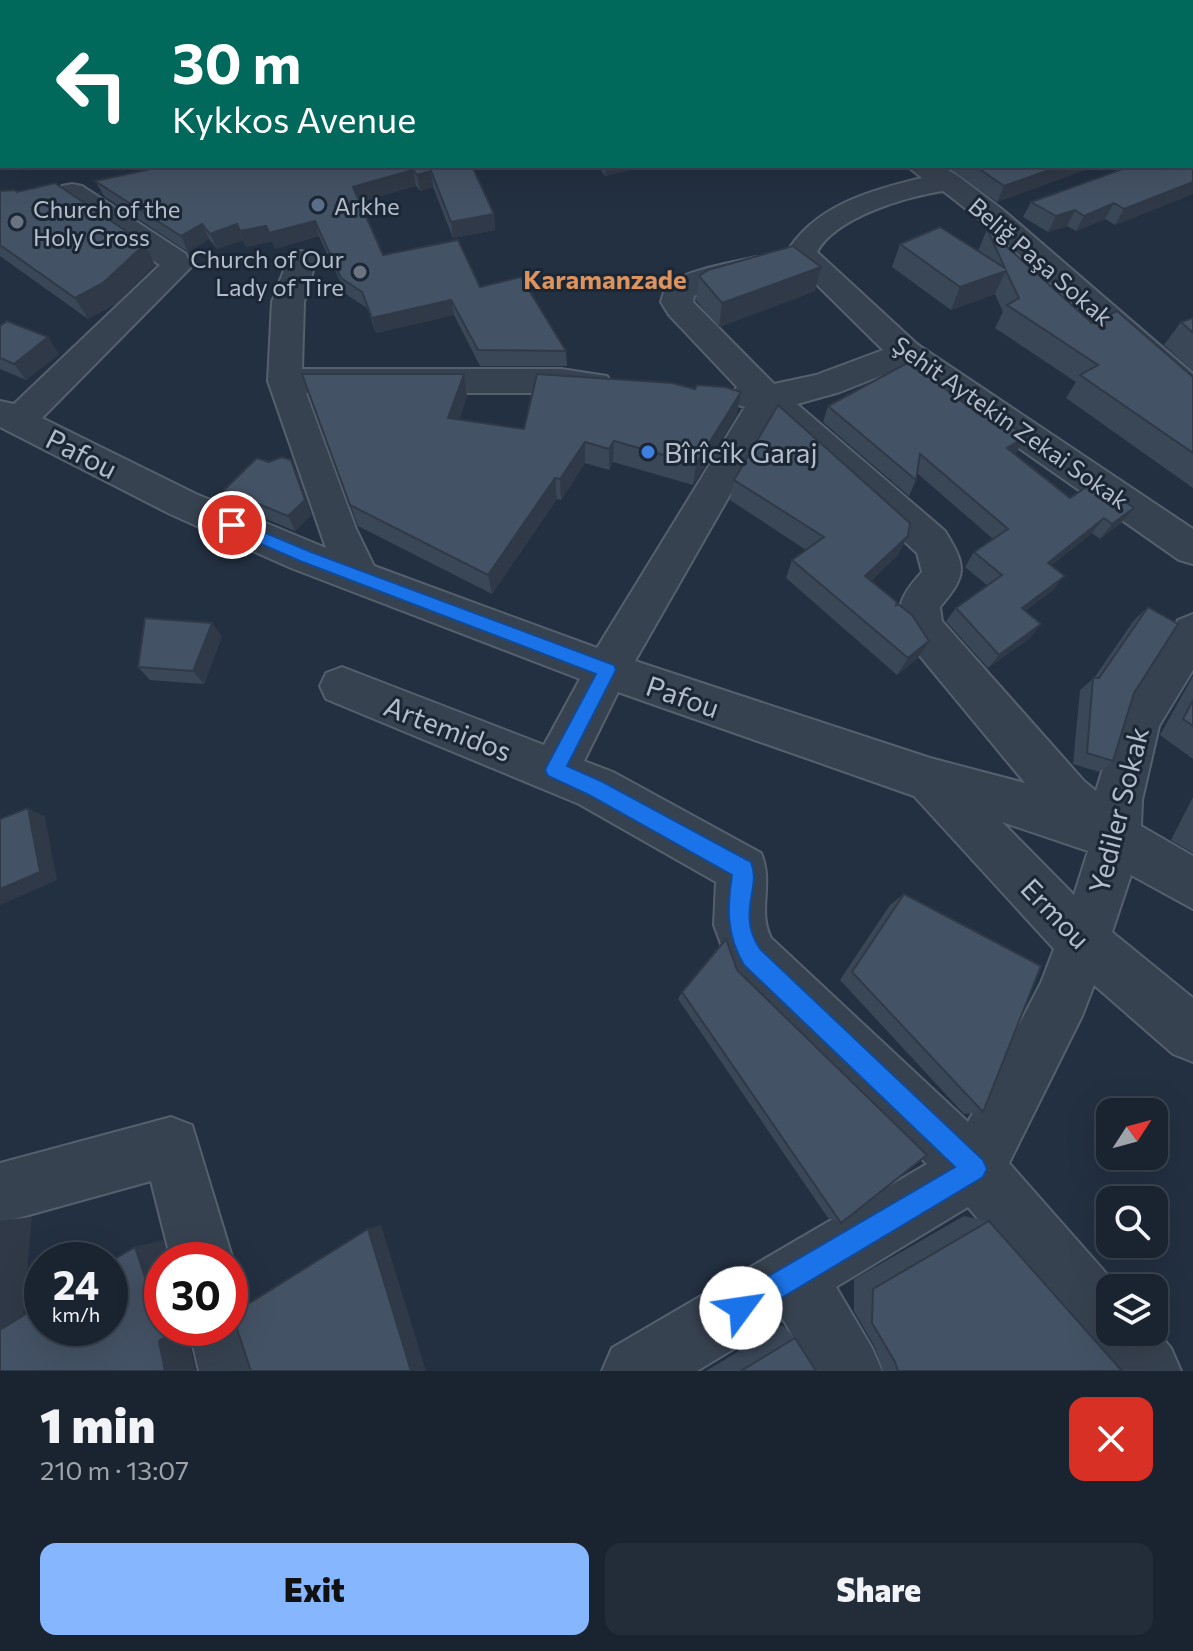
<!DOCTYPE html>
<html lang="en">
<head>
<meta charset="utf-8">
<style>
	:root { --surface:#1a2431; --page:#232c39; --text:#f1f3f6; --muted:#9fa4ab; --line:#38414d; --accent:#85b6fe }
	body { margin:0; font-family:Commissioner,sans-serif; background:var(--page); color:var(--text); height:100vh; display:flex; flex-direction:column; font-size:30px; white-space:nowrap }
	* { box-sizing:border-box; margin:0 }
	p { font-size:26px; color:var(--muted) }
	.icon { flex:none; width:44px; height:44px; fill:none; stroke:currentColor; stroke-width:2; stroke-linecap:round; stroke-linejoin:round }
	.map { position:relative; height:1371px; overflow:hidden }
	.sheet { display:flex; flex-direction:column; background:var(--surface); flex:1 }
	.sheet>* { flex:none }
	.banner { position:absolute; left:0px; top:0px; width:1194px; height:168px; box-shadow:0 8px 32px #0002,0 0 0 2px var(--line); background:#00695c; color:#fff; overflow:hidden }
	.needle { width:52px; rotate:54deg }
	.buttons { position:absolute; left:1096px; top:1098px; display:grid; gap:16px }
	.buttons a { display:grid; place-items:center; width:72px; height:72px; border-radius:16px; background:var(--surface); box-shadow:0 8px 32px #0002,0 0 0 2px var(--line); font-size:40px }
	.speed { position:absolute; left:24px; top:1242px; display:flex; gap:16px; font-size:40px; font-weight:700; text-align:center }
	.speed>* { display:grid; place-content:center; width:104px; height:104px; border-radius:50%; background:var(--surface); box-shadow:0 8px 32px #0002,0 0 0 2px var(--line); line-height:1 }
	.speed small { font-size:20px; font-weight:400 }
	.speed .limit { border:12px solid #d22; background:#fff; color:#111 }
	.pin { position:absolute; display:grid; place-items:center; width:68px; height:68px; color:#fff; margin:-34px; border:4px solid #fff; border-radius:50%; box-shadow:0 2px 8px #0007 }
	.me { position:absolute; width:88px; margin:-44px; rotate:59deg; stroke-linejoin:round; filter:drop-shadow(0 0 6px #0008) }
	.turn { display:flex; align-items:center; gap:28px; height:168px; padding:0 40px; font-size:36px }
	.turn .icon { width:104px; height:104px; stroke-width:2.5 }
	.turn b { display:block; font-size:56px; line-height:68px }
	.round { display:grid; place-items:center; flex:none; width:84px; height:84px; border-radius:16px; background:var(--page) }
	.overview { display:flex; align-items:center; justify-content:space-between; height:136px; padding:0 40px }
	h1 { font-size:48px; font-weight:800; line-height:60px }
	.primary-button { display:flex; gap:16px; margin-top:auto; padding:16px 40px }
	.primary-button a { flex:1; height:92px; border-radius:16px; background:var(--accent); color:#111; font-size:32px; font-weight:800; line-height:92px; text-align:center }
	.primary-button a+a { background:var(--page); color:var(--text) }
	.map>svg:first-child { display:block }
	.green { fill:#253f42 }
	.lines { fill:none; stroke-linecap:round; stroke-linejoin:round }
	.minor-casing { stroke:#55606e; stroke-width:4 }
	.minor { fill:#374250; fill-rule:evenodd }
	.wall { fill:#3a4757 }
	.shaded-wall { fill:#303947 }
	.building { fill:#445265; stroke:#303947; stroke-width:2 }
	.route { fill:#1a73e8; stroke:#114b97; stroke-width:2 }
	.service-dot { fill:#5c6f8a; stroke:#1c2735; stroke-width:3 }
	.worship-dot { fill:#6b7280; stroke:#1c2735; stroke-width:3 }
	.shop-dot { fill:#3f7fe0; stroke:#1c2735; stroke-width:3 }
	.labels { text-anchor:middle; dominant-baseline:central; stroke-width:6; stroke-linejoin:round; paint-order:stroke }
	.far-poi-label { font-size:24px; fill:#b4bdcb; stroke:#1c2735; text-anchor:start }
	.far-street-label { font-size:24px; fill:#b4bdcb; stroke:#1c2735 }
	.far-neighbourhood-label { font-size:26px; font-weight:bold; fill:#dc935e; stroke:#1c2735 }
	.poi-label { font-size:28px; fill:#b4bdcb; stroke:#1c2735; text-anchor:start }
	.street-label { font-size:28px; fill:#b4bdcb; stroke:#1c2735 }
</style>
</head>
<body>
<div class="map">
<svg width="1193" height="1371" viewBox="0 0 1193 1371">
	<rect width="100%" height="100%" fill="#233041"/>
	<polygon class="green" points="0,0 247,0 2,2 2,71"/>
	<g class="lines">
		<defs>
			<g id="minor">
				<rect x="1192" y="9" width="1" height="14"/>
				<path d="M907 166H941L958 176 1003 210 1193 374V405L1181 401 983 222 943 191C905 197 836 217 817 252L918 345 1193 529V564L1179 560 903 367 840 392 797 404 945 531C967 567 967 575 940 607L942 621 1084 781 1096 791 1122 707 1178 620 1193 614V670L1159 726 1142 800 1141 826 1193 856V909L1131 875 1112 932 1193 998V1062L1173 1054 1094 985 1082 1016 1009 1163 1119 1288H1110V1332H1154V1328L1171 1348 1181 1371H1105L968 1207 836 1287 872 1348 882 1371H812L783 1319 697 1371H602L612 1348 927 1164 733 976 714 925 716 882 579 804 326 699 320 686 326 673 342 667 544 745 580 679 291 568 170 514 0 427V401L14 404 160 265 62 198 58 192 62 186 72 184 82 186 186 254 191 267 42 418 196 494 326 548 268 381 272 302 290 254 301 251 312 254 316 260 304 302 302 369H561L607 376 612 384 607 392 595 396 561 393H306L356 529 374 566 597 648 745 407 735 404 730 396 737 387 669 315 661 302C663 296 664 288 669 284 685 270 736 262 757 257L768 260 772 266 768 272 704 291 694 296 693 302 774 384 816 375 883 350 786 254C813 206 871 190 922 178ZM772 421 917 553 922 572C897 599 894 611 910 644L1025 783 930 758 635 661ZM618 692 914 796 1054 949 1041 983 968 1122 771 938C757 910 774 884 761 853L613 772 584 761ZM1002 822 1088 851 1074 895Z"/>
				<polygon points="171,1117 192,1125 233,1260 230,1268 230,1260 171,1260 151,1181 0,1223 0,1163"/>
				<polygon points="230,1299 244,1305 265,1371 199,1371 189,1328 230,1328"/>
			</g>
		</defs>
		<use href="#minor" class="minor-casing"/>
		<use href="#minor" class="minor"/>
	</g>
	<g class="wall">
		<polygon points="222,0 1193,0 1193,6 1192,7 1192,2 214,2"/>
		<polygon points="472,166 494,214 495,230 453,238 433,187 420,191 416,186 359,202 383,255 480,287 566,351 567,366 480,366 454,315 376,333 367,308 346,294 319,236 275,249 272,241 246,247 243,240 217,249 209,239 188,252 104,196 95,181"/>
		<polygon points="598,166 646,166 605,176"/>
		<polygon points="946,166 1096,166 997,202"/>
		<polygon points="0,191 17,192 155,265 115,304 88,319 0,256"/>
		<polygon points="1193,194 1115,225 1105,219 1076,231 1067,226 1048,232 1023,217 1031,202"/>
		<polygon points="987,229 1092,323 1193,377 1193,488 1066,398 1076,382 995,328 1003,312 995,294 951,310 892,267 900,244 978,251"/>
		<polygon points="699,276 815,291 719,327 696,300"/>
		<polygon points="1193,318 1193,371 1164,345 1181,322"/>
		<polygon points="0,326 59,354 26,380 0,369"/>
		<polygon points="302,374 464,374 467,396 459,420 524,429 737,414 693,485 613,462 609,470 585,463 561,500 557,499 492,594 358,526"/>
		<polygon points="828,406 1016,453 1014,454 1070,498 1121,523 1100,539 1092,533 1051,565 1053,590 1025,611 1041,624 1030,638 988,668 946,621 956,608 988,586 965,567 974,552 993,539 917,473 916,480 909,496 823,422"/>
		<polygon points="298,475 311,515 295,531 232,505 224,490"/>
		<polygon points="734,480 898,555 871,581 896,605 918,658 897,675 786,578 792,560 806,550 730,500"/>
		<polygon points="1148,607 1134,693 1113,761 1099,772 1073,764 1080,690 1094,678 1134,620"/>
		<polygon points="222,636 204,684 150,680 138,667"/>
		<polygon points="1193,676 1193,759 1160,735"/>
		<polygon points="1193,797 1193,853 1171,840"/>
		<polygon points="904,894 983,1112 964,1114 840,980 890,905"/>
		<polygon points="682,992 841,1223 828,1218 678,999"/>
		<polygon points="964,1216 989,1221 1122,1371 883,1371 875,1347 854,1311 854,1279"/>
		<polygon points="782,1325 795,1338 816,1371 706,1371"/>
	</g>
	<g class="shaded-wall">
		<polygon points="606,166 646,166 605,176"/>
		<polygon points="1060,166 1096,166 997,202 1004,186"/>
		<polygon points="413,170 416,186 357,203 353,187"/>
		<polygon points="431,171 433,187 420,191 417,175"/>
		<polygon points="1193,182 1193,194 1115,225 1124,209"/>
		<polygon points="1114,203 1105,219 1076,231 1084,216"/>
		<polygon points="1075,210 1067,226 1048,232 1056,216"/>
		<polygon points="494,214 495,230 453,238 451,222"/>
		<polygon points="315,221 319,236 275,249 269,233"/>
		<polygon points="202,224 209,239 188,252 181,236"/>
		<polygon points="237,224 243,240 217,249 210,234"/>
		<polygon points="266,226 272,241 246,247 240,231"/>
		<polygon points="145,244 155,265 115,304 88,319 75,298"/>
		<polygon points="821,267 815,291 719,327 722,303"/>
		<polygon points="1006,271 995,294 951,310 960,287"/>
		<polygon points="451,300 454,315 376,333 372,318"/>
		<polygon points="48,337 59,354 26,380 14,364"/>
		<polygon points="464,374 467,396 452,440 448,418"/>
		<polygon points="741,392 737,414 693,485 696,464"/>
		<polygon points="1026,437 1016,453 998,463 1007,448"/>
		<polygon points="614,441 613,462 609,470 609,449"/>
		<polygon points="585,442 585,463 561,500 560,479"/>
		<polygon points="291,460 298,475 311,515 295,531 288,516"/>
		<polygon points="555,478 557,499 492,594 488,575"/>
		<polygon points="1134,508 1121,523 1100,539 1112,524"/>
		<polygon points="1104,518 1092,533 1037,577 1048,563"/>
		<polygon points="908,536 898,555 856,595 865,576"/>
		<polygon points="1065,576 1053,590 1011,622 1022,608"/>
		<polygon points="212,623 222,636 204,684 193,671"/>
		<polygon points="1041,624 1030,638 988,668 999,655"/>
		<polygon points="929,641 918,658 897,675 908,658"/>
		<polygon points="28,808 45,817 57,880 0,905 0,889"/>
		<polygon points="32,1217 22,1327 0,1334 0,1221"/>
		<polygon points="381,1225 426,1371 411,1371 368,1229"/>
		<polygon points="163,1240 170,1260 162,1260 162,1328 135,1247"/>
		<polygon points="162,1328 187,1328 186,1329 196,1371 165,1371 159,1341"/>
	</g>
	<g class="building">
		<polygon points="222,0 1073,0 1076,2 214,2"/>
		<polygon points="1192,71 1193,182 1124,209 1114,203 1084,216 1075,210 1056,216 1031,202 1131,166 1192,166"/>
		<polygon points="165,166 472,166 494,214 451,222 431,171 417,175 413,170 353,187 383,255 458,240 480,287 521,277 566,351 478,350 451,300 372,318 362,292 341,278 315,221 269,233 266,226 240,231 237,224 210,234 202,224 181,236 95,181"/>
		<polygon points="975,166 1060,166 1004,186"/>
		<polygon points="55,183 145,244 103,283 75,298 0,245 0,191 15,190 17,192"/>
		<polygon points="940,227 1005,268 987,229 1092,323 1117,311 1193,377 1193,453 1080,375 1098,365 1007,305 1019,298 1006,271 960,287 900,244"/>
		<polygon points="793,246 821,267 722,303 699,276 708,270"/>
		<polygon points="1193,318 1193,333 1181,322"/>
		<polygon points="7,321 48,337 14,364 0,358 0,326"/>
		<polygon points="909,362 983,417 992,411 1026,437 1007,448 1070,498 1095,481 1134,508 1112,524 1104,518 1048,563 1065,576 1022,608 1041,624 999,655 956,608 1002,575 974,552 1008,529 920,454 916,480 828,406"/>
		<polygon points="302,374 464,374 448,418 524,429 537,374 672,383 695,389 697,385 725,387 741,392 696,464 614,441 609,449 585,442 560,479 555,478 488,575 350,505"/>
		<polygon points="778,405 910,523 908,536 865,576 897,602 896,605 898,604 912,615 929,641 908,658 792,560 824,537 734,480"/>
		<polygon points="282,457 291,460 305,500 288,516 224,490 257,458 269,462"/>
		<polygon points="1148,607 1178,624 1134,693 1113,761 1087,753 1093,678 1099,678"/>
		<polygon points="145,618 212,623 193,671 138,667"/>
		<polygon points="1193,700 1193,726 1183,719"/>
		<polygon points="28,808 40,872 0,889 0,819"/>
		<polygon points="904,894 1041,966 983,1112 852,972"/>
		<polygon points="726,939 737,970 927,1155 841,1223 682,992"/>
		<polygon points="989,1221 1122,1371 898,1371 895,1362 872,1323 873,1289"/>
		<polygon points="368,1229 411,1371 251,1371 232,1314"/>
		<polygon points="135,1247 165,1337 159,1341 165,1371 0,1371 0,1330 42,1304 42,1328 110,1328 110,1262"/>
		<polygon points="795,1338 816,1371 741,1371"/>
	</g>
	<path class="route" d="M232 519 311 552 614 665 616 670 567 766 603 782 751 862C762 888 736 913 760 949L983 1160 987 1169 983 1177 750 1317 741 1321 731 1317 727 1308 731 1298 955 1167 744 965C726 935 727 908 732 875L589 795 548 776 545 770 548 764 596 674 300 561 227 529V521Z"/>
	<circle class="service-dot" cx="318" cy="205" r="8"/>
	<g class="worship-dot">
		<circle cx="17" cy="222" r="8"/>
		<circle cx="360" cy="272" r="8"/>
	</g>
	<circle class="shop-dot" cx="648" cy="452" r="8"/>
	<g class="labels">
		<g class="far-poi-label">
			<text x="334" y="205">Arkhe</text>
			<text x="33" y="208">Church of the<tspan x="33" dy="28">Holy Cross</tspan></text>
			<text x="344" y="258" text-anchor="end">Church of Our<tspan x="344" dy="28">Lady of Tire</tspan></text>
		</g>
		<g class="far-street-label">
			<text transform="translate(1041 261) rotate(41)">Beliğ Paşa Sokak</text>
			<text transform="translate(1011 422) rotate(35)">Şehit Aytekin Zekai Sokak</text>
		</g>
		<g class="far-neighbourhood-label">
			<text x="605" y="278">Karamanzade</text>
		</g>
		<g class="poi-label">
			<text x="664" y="452">Bîrîcîk Garaj</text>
		</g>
		<g class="street-label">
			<text transform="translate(82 453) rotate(27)">Pafou</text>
			<text transform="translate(683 696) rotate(19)">Pafou</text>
			<text transform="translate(448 728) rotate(21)">Artemidos</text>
			<text transform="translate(1118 810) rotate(-76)">Yediler Sokak</text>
			<text transform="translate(1056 913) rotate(46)">Ermou</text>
		</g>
	</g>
</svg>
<div class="buttons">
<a><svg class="needle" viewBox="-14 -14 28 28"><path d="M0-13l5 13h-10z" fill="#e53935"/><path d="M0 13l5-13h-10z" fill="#9fa4ab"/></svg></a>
<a><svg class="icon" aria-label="search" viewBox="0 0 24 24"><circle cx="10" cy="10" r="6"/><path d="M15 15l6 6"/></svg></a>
<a><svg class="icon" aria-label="layers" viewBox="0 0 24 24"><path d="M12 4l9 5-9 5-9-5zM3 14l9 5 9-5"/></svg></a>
</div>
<div class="speed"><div>24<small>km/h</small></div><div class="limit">30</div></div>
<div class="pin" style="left:232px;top:525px;background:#d93025"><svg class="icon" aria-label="arrive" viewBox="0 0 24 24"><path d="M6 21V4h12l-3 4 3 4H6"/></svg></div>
<svg class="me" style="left:741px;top:1308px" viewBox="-20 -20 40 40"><circle r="19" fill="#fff"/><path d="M0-13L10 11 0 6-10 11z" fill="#1a73e8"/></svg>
<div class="banner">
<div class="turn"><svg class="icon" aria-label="left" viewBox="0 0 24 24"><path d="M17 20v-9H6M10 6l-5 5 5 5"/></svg><div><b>30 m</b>Kykkos Avenue</div></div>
</div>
</div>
<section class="sheet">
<div class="overview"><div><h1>1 min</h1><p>210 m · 13:07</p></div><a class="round" style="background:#d93025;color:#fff"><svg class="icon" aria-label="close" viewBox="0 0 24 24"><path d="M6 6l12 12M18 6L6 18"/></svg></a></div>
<div class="primary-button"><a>Exit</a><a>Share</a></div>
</section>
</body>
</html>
